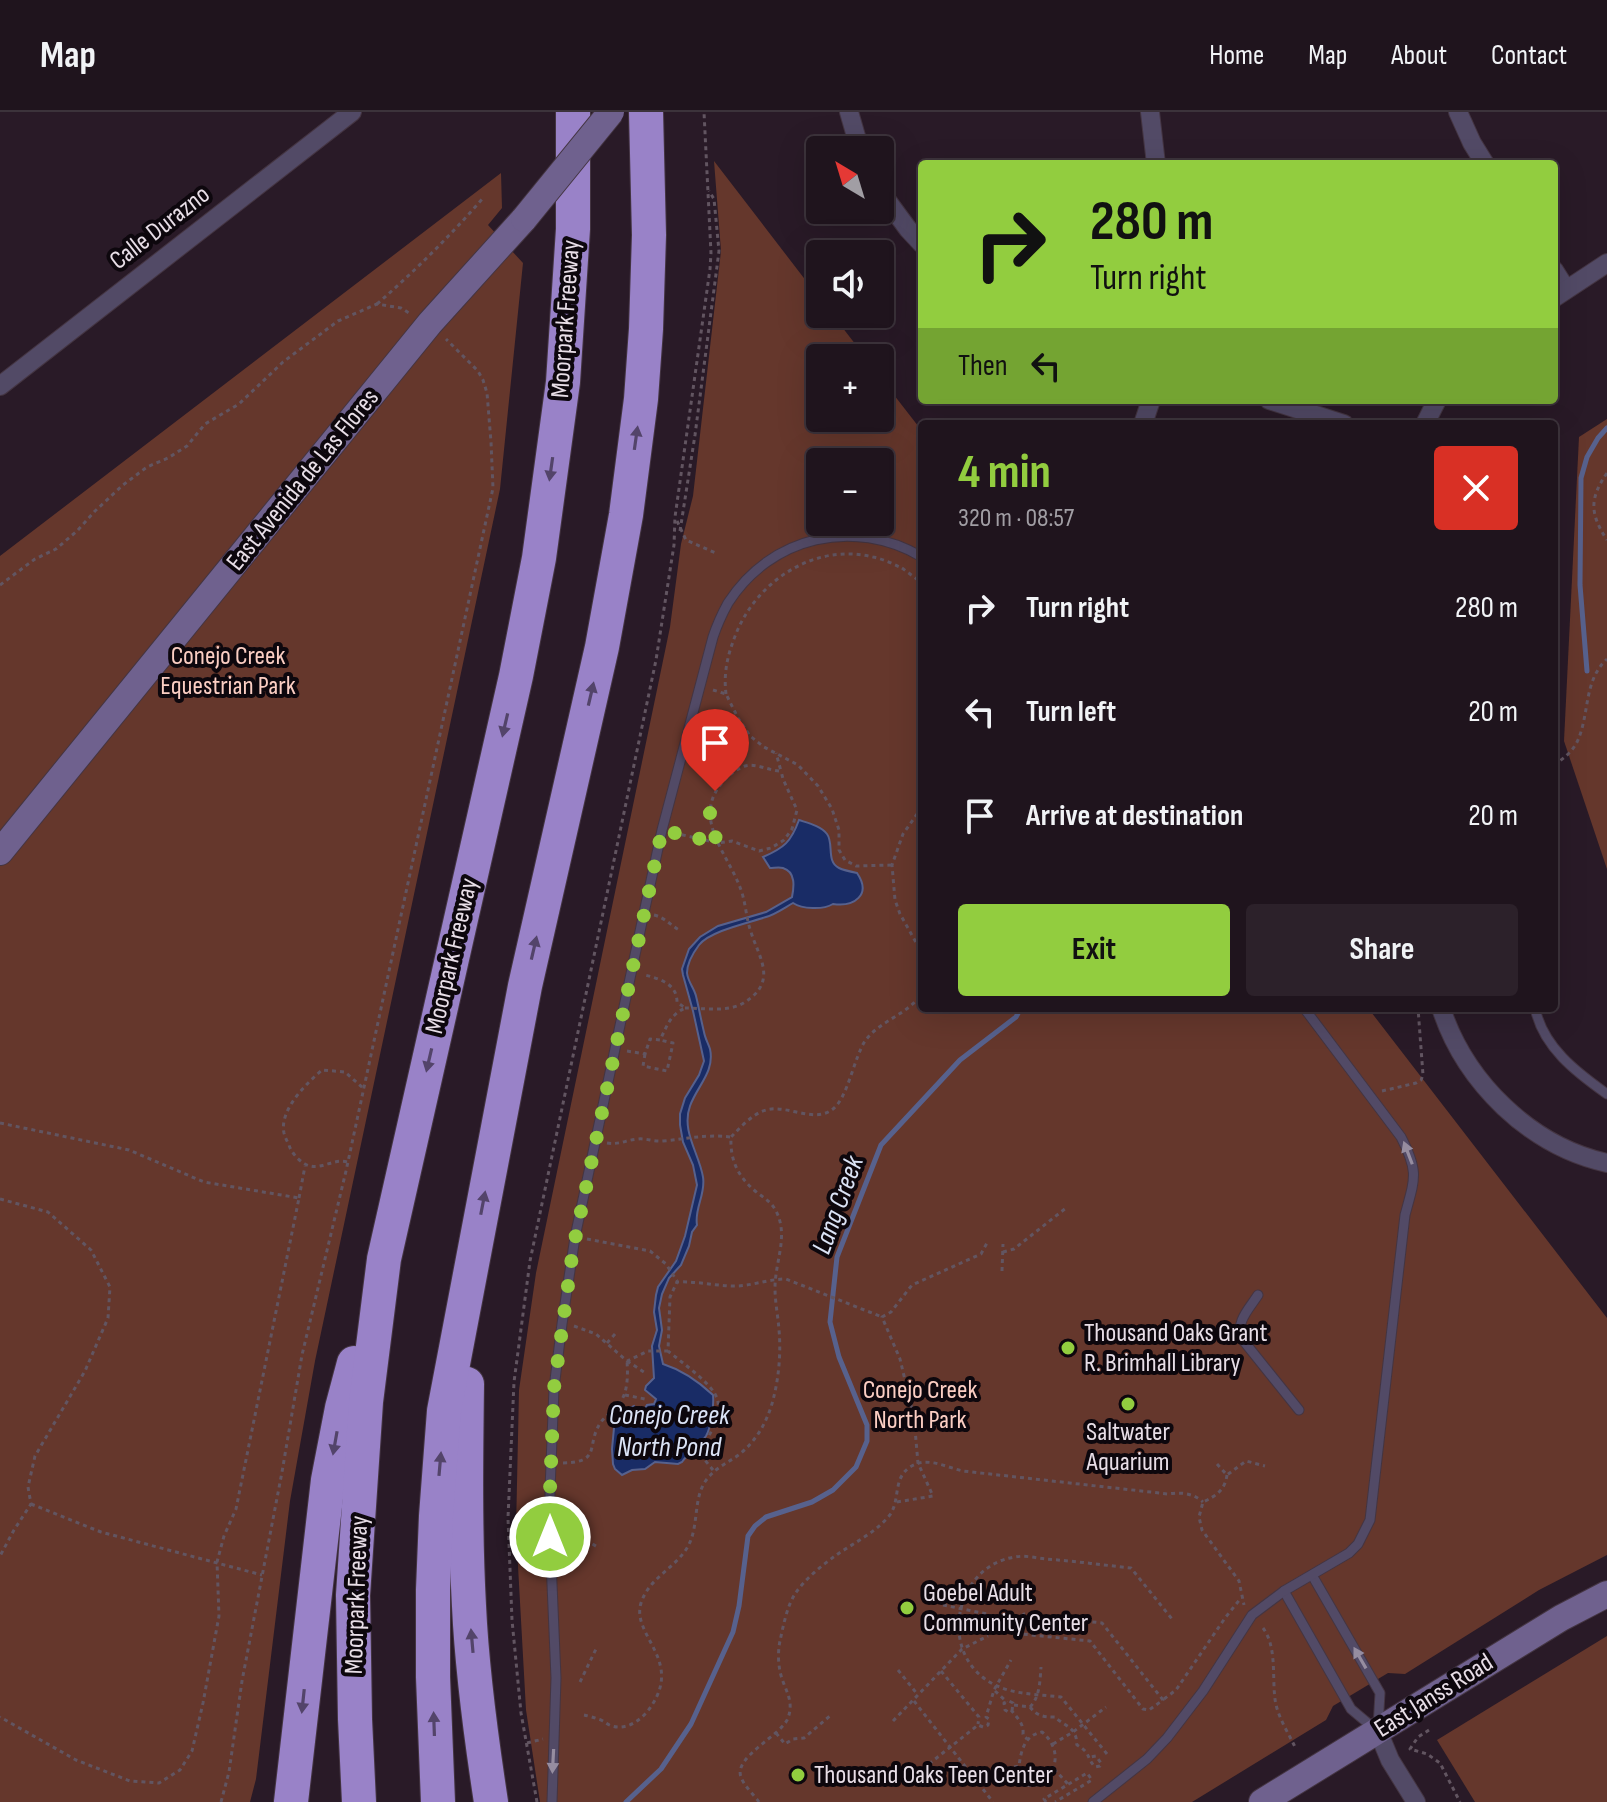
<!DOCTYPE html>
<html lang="en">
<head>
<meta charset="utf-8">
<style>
	:root { --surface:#1f141d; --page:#2c212a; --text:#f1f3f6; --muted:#a19ea4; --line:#3c333b; --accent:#92cd3f }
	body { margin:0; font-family:"Sofia Sans Condensed",sans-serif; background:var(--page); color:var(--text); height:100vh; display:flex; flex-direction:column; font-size:30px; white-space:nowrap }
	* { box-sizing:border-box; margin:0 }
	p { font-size:26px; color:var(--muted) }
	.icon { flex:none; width:44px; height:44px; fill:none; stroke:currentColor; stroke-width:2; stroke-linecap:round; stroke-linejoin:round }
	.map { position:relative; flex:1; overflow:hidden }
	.sheet { position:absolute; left:918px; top:308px; width:640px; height:592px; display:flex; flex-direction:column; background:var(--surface); border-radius:8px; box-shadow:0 8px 32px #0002,0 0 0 2px var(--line) }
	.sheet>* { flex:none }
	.hud { position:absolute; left:918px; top:48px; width:640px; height:244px; border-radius:8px; box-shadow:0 8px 32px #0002,0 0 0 2px var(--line); background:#92cd3f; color:#111; overflow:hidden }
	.needle { width:52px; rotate:322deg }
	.buttons { position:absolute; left:806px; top:24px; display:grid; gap:16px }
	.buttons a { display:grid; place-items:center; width:88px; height:88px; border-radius:8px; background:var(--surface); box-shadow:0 8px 32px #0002,0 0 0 2px var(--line); font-size:40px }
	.pin { position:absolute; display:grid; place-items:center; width:68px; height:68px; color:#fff; margin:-82px -34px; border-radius:50% 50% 50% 0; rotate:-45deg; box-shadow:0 0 8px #0007 }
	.pin .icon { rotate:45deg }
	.me { position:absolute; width:88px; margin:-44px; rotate:0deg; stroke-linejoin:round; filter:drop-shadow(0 0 6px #0008) }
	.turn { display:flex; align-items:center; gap:28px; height:168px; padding:0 40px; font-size:36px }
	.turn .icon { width:104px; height:104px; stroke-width:2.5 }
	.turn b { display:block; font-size:56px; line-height:68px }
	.then { display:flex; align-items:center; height:76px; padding:0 40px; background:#0003; gap:16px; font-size:30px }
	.round { display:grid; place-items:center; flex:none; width:84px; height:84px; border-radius:8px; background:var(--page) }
	.summary { display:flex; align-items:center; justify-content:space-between; height:136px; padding:0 40px }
	h1 { font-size:48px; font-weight:700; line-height:60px; color:var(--accent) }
	.button { display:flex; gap:16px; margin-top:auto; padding:16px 40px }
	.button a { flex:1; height:92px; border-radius:8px; background:var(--accent); color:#111; font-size:32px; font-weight:700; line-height:92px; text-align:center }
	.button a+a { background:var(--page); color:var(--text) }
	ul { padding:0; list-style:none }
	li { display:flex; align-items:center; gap:24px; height:104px; padding:0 40px }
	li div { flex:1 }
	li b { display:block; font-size:30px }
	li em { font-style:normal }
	header { display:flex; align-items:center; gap:48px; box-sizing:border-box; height:112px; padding:0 40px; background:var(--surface); border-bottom:2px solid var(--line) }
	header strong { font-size:38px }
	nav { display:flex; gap:44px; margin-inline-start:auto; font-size:28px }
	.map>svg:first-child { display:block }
	.green { fill:#65372c; fill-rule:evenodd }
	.water { fill:#192c66; stroke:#57618d; stroke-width:2 }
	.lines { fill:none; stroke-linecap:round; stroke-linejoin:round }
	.stream { stroke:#57618d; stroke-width:5 }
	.lane-casing { stroke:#443542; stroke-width:11 }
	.street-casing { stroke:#443542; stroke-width:20 }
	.secondary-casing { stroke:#443542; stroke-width:28 }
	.highway-casing { stroke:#443542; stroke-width:36 }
	.path { stroke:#625561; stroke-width:3; stroke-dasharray:4 4; stroke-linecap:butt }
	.lane { stroke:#524a66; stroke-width:9 }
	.street { stroke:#524a66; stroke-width:18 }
	.secondary { stroke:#6f618e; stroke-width:26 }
	.highway { stroke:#9982c8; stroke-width:34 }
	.secondary-bridge-casing { stroke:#443542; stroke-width:28; stroke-linecap:butt }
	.secondary-bridge { stroke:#6f618e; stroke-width:26 }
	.oneway { fill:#53446a }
	.oneway2 { fill:#968da0 }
	.route { stroke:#92cd3f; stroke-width:14; stroke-dasharray:0 25.2 }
	.poi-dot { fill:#92cd3f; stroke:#0d070d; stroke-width:3 }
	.labels { text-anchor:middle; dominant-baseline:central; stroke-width:8; stroke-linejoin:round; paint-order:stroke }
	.street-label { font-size:26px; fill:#e8dee7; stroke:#0d070d }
	.park-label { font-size:26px; fill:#fbcec3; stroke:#0d070d }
	.poi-label { font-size:26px; fill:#e8dee7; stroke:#0d070d; text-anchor:start }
	.water-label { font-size:28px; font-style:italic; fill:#dbe3f6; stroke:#0d070d }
</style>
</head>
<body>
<header>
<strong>Map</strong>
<nav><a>Home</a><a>Map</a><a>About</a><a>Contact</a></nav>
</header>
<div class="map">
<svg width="1607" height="1690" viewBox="0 0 1607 1690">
	<rect width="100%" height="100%" fill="#291a27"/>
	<g class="green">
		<path d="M714 49 820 187V202H832L866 246H820V306H880V265L922 319V896H1368L1607 1206V1443L1539 1478 1405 1562 1388 1561 1333 1594 1326 1608 1192 1690H540L526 1598 516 1418 519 1278 536 1161 670 515 681 432 693 384 721 139ZM820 350H880V410H820Z"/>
		<polygon points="501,61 502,96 488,113 523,151 500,377 315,1249 290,1389 256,1667 250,1690 0,1690 0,444"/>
		<polygon points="1607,307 1607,757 1564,629 1579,325"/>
		<polygon points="1607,1524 1607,1690 1475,1690 1437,1628"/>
	</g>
	<path class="water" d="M799 708C808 711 821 714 827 722 834 731 826 750 839 756 843 758 852 760 857 761 872 783 854 795 833 792 823 798 802 797 793 791 784 796 776 802 766 805 748 811 710 819 699 833 693 841 687 851 687 861 688 870 694 876 696 884 699 896 701 908 704 920 705 926 708 931 710 937 715 960 697 974 690 994 681 1019 699 1041 703 1065 706 1082 694 1097 697 1113L692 1120 689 1134 681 1153 669 1166 662 1182 659 1196 662 1218 659 1234 663 1252C682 1258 699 1270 713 1283 714 1292 711 1316 706 1324 699 1334 689 1340 682 1350L678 1352 655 1350 645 1357 632 1358 622 1363 615 1357 613 1352 612 1337 614 1316 616 1306 620 1301 634 1294 637 1298H644L647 1293 654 1292 656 1287 645 1278 646 1274 654 1266 652 1234 657 1218 654 1200 656 1183 658 1175 676 1149 685 1124 697 1073 693 1053 683 1030 680 1013V1002L685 986 699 963 704 949 693 899 683 863 682 857 689 837 700 825 718 814 766 800 792 785C794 775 796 760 783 756 779 755 774 756 770 756L763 745C784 736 791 730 799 708Z"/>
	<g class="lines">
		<g class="stream">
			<polyline points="1587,559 1580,473 1581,366 1587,345 1598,326 1607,316"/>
			<polyline points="626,1690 661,1657 691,1612 733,1520 739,1494 748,1424 755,1414 766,1405 812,1390 833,1378 856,1355 867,1329 867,1313 839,1245 830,1210 837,1145 881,1033 960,948 1016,905 1021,896"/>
		</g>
		<defs>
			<g id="lane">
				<path d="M1535 896C1543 935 1576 960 1607 982"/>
				<path d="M1258 1183C1249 1197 1235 1210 1242 1227L1299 1298"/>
				<polyline points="1312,1463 1380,1581 1378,1615"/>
				<polyline points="1284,1479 1351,1597 1376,1618"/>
				<path d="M552 1690 556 1566 550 1425V1378L554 1276 562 1212 575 1125 642 810 662 718 713 525C717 513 722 502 728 491 771 424 854 405 922 445"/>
				<path d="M1093 1690 1147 1647 1167 1626 1203 1579 1252 1503 1284 1479 1349 1441 1358 1432 1370 1408 1405 1103C1415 1066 1419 1060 1401 1025L1304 896"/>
			</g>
			<g id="street">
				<polyline points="849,0 860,38"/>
				<polyline points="1150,0 1156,52"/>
				<polyline points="1458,0 1472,31 1485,52"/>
				<polyline points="880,79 908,117 922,132"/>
				<polyline points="1554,158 1566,177"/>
				<polyline points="1554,186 1607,151"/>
				<polyline points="0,274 352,0"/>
				<polyline points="1269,288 1344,312"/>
				<polyline points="1143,312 1151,288"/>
				<polyline points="1425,312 1437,288"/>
				<path d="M1441 896C1465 970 1530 1034 1607 1051"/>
				<polyline points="1378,1619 1390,1648 1416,1690"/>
			</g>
			<g id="secondary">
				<polyline points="0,740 430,211 524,107"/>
				<polyline points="1262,1690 1561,1506 1607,1482"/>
			</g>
			<g id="highway">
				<path d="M467 1272C466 1346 465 1420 469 1494 472 1559 481 1625 491 1690"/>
				<polyline points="291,1690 328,1368 342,1296 354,1251"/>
				<polyline points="359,1690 355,1607 353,1483 366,1290 384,1147 516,564 539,446 563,270 573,117 573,0"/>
				<polyline points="438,1690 433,1565 433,1478 436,1404 444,1299 525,874 602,535 626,403 641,287 646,217 649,123 646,0"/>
			</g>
		</defs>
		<use href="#lane" class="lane-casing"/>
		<use href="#street" class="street-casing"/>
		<use href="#secondary" class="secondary-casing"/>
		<use href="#highway" class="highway-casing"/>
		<g class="path">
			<path d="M377 192C415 159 451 123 484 85"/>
			<path d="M1607 361C1589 387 1590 402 1607 428"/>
			<polyline points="677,409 686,428 718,442"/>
			<polyline points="680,419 695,323 719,139 714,87 709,79"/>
			<polyline points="902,456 922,471"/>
			<polyline points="0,473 35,447 56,437 77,419 95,399 123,373 147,355 168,346 187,334 205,312 239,292 283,250 338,209 377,192 401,196 409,201"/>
			<polyline points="713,578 726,582 738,606 750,624 764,635 798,653 818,674 832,697 839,718 839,738 845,748 856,754 892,753"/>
			<path d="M726 582C723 558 729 538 738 517 761 466 817 431 873 445 883 447 893 452 902 456"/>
			<path d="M698 627C718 634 722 643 734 660"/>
			<path d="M1554 653C1563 647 1572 640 1577 630 1590 603 1583 569 1607 547"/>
			<polyline points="922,695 903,722 892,753 895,788 900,802 922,841"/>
			<polyline points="674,721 718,731 732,729 759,739 771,736 784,728 792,717 797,698 783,667 781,659"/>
			<path d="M654 803C666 806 671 814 681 819"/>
			<path d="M685 896C704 896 729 901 745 890 778 869 759 846 751 820 746 806 746 792 741 778 729 743 692 708 721 672 727 664 736 657 745 654 757 651 769 659 781 659L776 641"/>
			<path d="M627 939 645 942 650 927 660 928C667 914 670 903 685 896L677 890C677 872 660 867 645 863"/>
			<polyline points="645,942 643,954 667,959 673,931 660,928"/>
			<polyline points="1382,979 1416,971 1421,968 1423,963 1418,896"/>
			<polyline points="0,1011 129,1038 204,1070 299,1086 236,1397 224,1424 217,1450 219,1504 203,1591 192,1639 180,1658 159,1671 130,1669 76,1648 0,1605"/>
			<path d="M607 1031C619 1033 626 1028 638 1027 646 1026 654 1030 663 1029 688 1027 704 1022 731 1025"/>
			<path d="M347 1050C332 1046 320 1060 305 1052 298 1048 291 1040 289 1033 287 1029 285 1025 284 1021 279 998 306 972 322 958L345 960 363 976"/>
			<polyline points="299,1086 305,1054"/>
			<polyline points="0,1087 48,1100 91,1138 110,1175 108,1206 85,1259 35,1344 28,1375 31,1392 14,1418 0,1444"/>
			<polyline points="587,1127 650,1139 666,1152 677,1169"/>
			<polyline points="1003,1140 1014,1137 1066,1096"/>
			<polyline points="1002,1159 1003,1132"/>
			<polyline points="574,1214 596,1222 627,1249 648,1239 668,1239"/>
			<polyline points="607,1231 616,1221"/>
			<polyline points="627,1249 647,1262"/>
			<polyline points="625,1283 645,1287"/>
			<path d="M563 1351C603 1350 585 1333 601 1310 606 1303 614 1299 619 1292 628 1281 628 1263 627 1249"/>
			<polyline points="1217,1352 1227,1363 1246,1349 1265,1354"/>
			<path d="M713 1358C710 1354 703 1347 702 1342 700 1331 728 1305 715 1282 708 1269 680 1249 668 1239L670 1185 677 1170C697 1169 715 1174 735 1174 752 1174 768 1167 786 1167L882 1205"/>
			<path d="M1227 1363C1225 1378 1216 1384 1203 1390L1199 1405 1202 1418 1239 1469 1244 1493"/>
			<polyline points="897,1390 933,1384 918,1351 914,1306 900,1247 882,1205 891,1200 912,1173 981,1142 987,1131"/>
			<polyline points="31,1392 101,1420 262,1463"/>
			<polyline points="562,1424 586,1428 599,1436"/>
			<polyline points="943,1493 987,1502 1013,1512 1022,1522 1090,1529 1143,1597 1149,1598 1163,1588 1102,1511 1024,1502 1013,1512"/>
			<path d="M1263 1516C1277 1535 1272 1564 1275 1587 1277 1604 1288 1620 1295 1635"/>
			<polyline points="898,1558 918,1583"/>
			<polyline points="941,1559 979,1605 978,1612"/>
			<polyline points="580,1570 597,1535"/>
			<polyline points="995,1579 1007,1590"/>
			<polyline points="1164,1587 1176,1578 1225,1506 1241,1486"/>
			<polyline points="914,1589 993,1690"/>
			<path d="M1014 1593 1030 1595C1037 1604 1043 1605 1055 1605 1060 1611 1073 1615 1075 1623 1077 1626 1076 1630 1077 1633 1091 1641 1086 1645 1095 1655L1100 1654 1101 1651 1096 1644 1090 1645"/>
			<path d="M1030 1595C1040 1585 1040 1568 1041 1555"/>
			<path d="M1012 1599 1013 1591 1009 1589 1004 1591 1005 1598 1010 1601 1012 1599C1018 1607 1024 1612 1023 1622L1027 1627"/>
			<path d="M584 1603C589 1604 595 1606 601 1608 605 1610 608 1613 612 1614 628 1619 644 1606 652 1593 682 1547 631 1523 641 1491 649 1466 674 1457 687 1436 700 1415 692 1386 707 1367 716 1355 730 1350 741 1341 758 1327 769 1306 774 1284 779 1264 781 1239 779 1218 778 1204 775 1190 775 1176 775 1149 789 1124 776 1099 771 1089 762 1085 754 1078 737 1063 730 1047 731 1025 741 1015 752 1002 766 998 787 992 814 1012 833 997 848 985 854 946 865 929 880 908 908 903 922 881"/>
			<polyline points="893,1609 962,1537 988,1524"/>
			<polyline points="1429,1618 1418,1625 1410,1637 1427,1642 1440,1651 1460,1690"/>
			<polyline points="776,1621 785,1632 793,1627 804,1626 831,1603"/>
			<polyline points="527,1631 543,1627"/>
			<polyline points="1053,1632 1073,1620 1106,1595"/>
			<path d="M1107 1642 1061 1585C1035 1582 1007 1583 985 1567 938 1533 958 1453 1015 1445 1025 1443 1036 1446 1046 1447 1074 1449 1103 1453 1131 1456L1172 1507"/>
			<polyline points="929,1652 978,1613 983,1615 988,1613 989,1607 986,1605 994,1578 1011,1548"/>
			<polyline points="1054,1657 1068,1672"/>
			<path d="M979 1672 997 1658 1019 1654C1021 1638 1025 1623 1042 1620 1076 1649 1035 1690 1021 1667 1020 1663 1020 1658 1019 1654"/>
			<polyline points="221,1690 229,1660 242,1569 282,1360 302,1243 346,1059 493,376 491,330 487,281 483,268 478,259 446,227"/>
			<polyline points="537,1690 521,1601 512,1508 508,1406 514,1270 530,1149 656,548 674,433 675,405 710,157 711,141 704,0"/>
			<path d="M759 1690C754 1683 744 1674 741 1665 733 1645 782 1623 788 1606 795 1587 783 1576 780 1559 778 1550 778 1538 780 1529 783 1515 787 1494 795 1482 804 1468 821 1454 835 1444 853 1431 874 1422 889 1404 901 1389 892 1367 910 1355 927 1344 945 1355 963 1359L1168 1382C1181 1380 1193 1381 1203 1390"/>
			<polyline points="1046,1690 1044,1687 1087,1661 1092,1668 1055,1690"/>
		</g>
		<use href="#lane" class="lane"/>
		<use href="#street" class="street"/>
		<use href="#secondary" class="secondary"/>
		<use href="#highway" class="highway"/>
		<defs>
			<polyline id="secondary-bridge" points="524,107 611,0"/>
		</defs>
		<use href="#secondary-bridge" class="secondary-bridge-casing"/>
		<use href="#secondary-bridge" class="secondary-bridge"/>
	</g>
	<defs><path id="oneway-solid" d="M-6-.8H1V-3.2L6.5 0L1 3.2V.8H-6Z" transform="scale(2)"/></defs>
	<g class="oneway">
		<use href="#oneway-solid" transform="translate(636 326) rotate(-82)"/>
		<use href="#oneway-solid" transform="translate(551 357) rotate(98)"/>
		<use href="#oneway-solid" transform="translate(591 582) rotate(-77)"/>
		<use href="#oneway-solid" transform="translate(505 613) rotate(103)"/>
		<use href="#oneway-solid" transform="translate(534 836) rotate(-77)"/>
		<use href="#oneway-solid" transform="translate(429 948) rotate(103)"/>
		<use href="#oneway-solid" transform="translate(483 1091) rotate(-79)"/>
		<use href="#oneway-solid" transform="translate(335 1331) rotate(100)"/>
		<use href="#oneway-solid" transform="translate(440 1352) rotate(-85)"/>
		<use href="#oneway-solid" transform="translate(472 1529) rotate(-95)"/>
		<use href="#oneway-solid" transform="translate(303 1589) rotate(96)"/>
		<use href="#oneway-solid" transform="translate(434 1612) rotate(-92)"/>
	</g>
	<g class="oneway2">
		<use href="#oneway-solid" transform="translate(1408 1041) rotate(-111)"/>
		<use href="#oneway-solid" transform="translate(1360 1546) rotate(-120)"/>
		<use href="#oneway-solid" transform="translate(553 1649) rotate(93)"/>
	</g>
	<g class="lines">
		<path class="route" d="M550 1425V1378L554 1276 573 1137 662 718 718 731C709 711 707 699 715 679"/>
	</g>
	<g class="poi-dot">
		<circle cx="1068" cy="1236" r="8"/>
		<circle cx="1128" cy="1292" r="8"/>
		<circle cx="907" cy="1496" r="8"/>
		<circle cx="798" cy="1663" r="8"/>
	</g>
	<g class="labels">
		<g class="street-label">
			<text transform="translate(160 116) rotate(-38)">Calle Durazno</text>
			<text transform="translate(566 207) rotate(-86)">Moorpark Freeway</text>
			<text transform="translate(303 368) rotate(-51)">East Avenida de Las Flores</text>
			<text transform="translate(452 844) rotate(-77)">Moorpark Freeway</text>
			<text transform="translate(357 1483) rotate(-88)">Moorpark Freeway</text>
			<text transform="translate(1434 1584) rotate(-32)">East Janss Road</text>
		</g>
		<g class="park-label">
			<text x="228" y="544">Conejo Creek<tspan x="228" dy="30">Equestrian Park</tspan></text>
			<text x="920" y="1278">Conejo Creek<tspan x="920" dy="30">North Park</tspan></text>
		</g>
		<g class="poi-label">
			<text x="1084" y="1221">Thousand Oaks Grant<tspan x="1084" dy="30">R. Brimhall Library</tspan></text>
			<text x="1128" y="1320" text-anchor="middle">Saltwater<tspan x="1128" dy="30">Aquarium</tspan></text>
			<text x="923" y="1481">Goebel Adult<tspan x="923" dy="30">Community Center</tspan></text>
			<text x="814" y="1663">Thousand Oaks Teen Center</text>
		</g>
		<g class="water-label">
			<text transform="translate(838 1093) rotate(-70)">Lang Creek</text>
			<text x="669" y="1303">Conejo Creek<tspan x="669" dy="32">North Pond</tspan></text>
		</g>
	</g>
</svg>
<div class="buttons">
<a><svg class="needle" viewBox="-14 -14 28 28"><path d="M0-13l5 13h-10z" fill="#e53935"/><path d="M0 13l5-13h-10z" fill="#a19ea4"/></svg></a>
<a><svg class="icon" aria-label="sound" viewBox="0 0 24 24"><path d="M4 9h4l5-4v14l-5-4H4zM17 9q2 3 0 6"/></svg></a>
<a>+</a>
<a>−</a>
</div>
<div class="pin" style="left:715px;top:679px;background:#d93025"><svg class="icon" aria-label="arrive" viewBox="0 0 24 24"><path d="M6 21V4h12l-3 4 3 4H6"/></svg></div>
<svg class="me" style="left:550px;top:1425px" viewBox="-20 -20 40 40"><circle r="17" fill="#92cd3f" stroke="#fff" stroke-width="3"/><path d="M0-11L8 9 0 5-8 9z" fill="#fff"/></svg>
<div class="hud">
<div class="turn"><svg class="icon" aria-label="right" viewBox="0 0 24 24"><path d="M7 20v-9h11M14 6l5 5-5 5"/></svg><div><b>280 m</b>Turn right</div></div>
<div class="then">Then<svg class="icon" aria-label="left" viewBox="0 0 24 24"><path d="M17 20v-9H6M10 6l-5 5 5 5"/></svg></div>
</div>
<section class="sheet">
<div class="summary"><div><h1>4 min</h1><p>320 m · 08:57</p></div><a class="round" style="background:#d93025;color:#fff"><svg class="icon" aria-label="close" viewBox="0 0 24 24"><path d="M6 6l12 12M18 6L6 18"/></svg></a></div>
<ul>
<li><svg class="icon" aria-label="right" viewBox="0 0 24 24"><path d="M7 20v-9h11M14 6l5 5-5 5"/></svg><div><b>Turn right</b></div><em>280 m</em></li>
<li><svg class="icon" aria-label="left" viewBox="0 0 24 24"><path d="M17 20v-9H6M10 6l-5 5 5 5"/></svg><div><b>Turn left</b></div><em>20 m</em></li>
<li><svg class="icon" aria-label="arrive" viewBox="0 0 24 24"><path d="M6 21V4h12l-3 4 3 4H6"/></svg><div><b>Arrive at destination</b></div><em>20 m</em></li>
</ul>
<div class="button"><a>Exit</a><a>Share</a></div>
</section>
</div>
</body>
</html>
